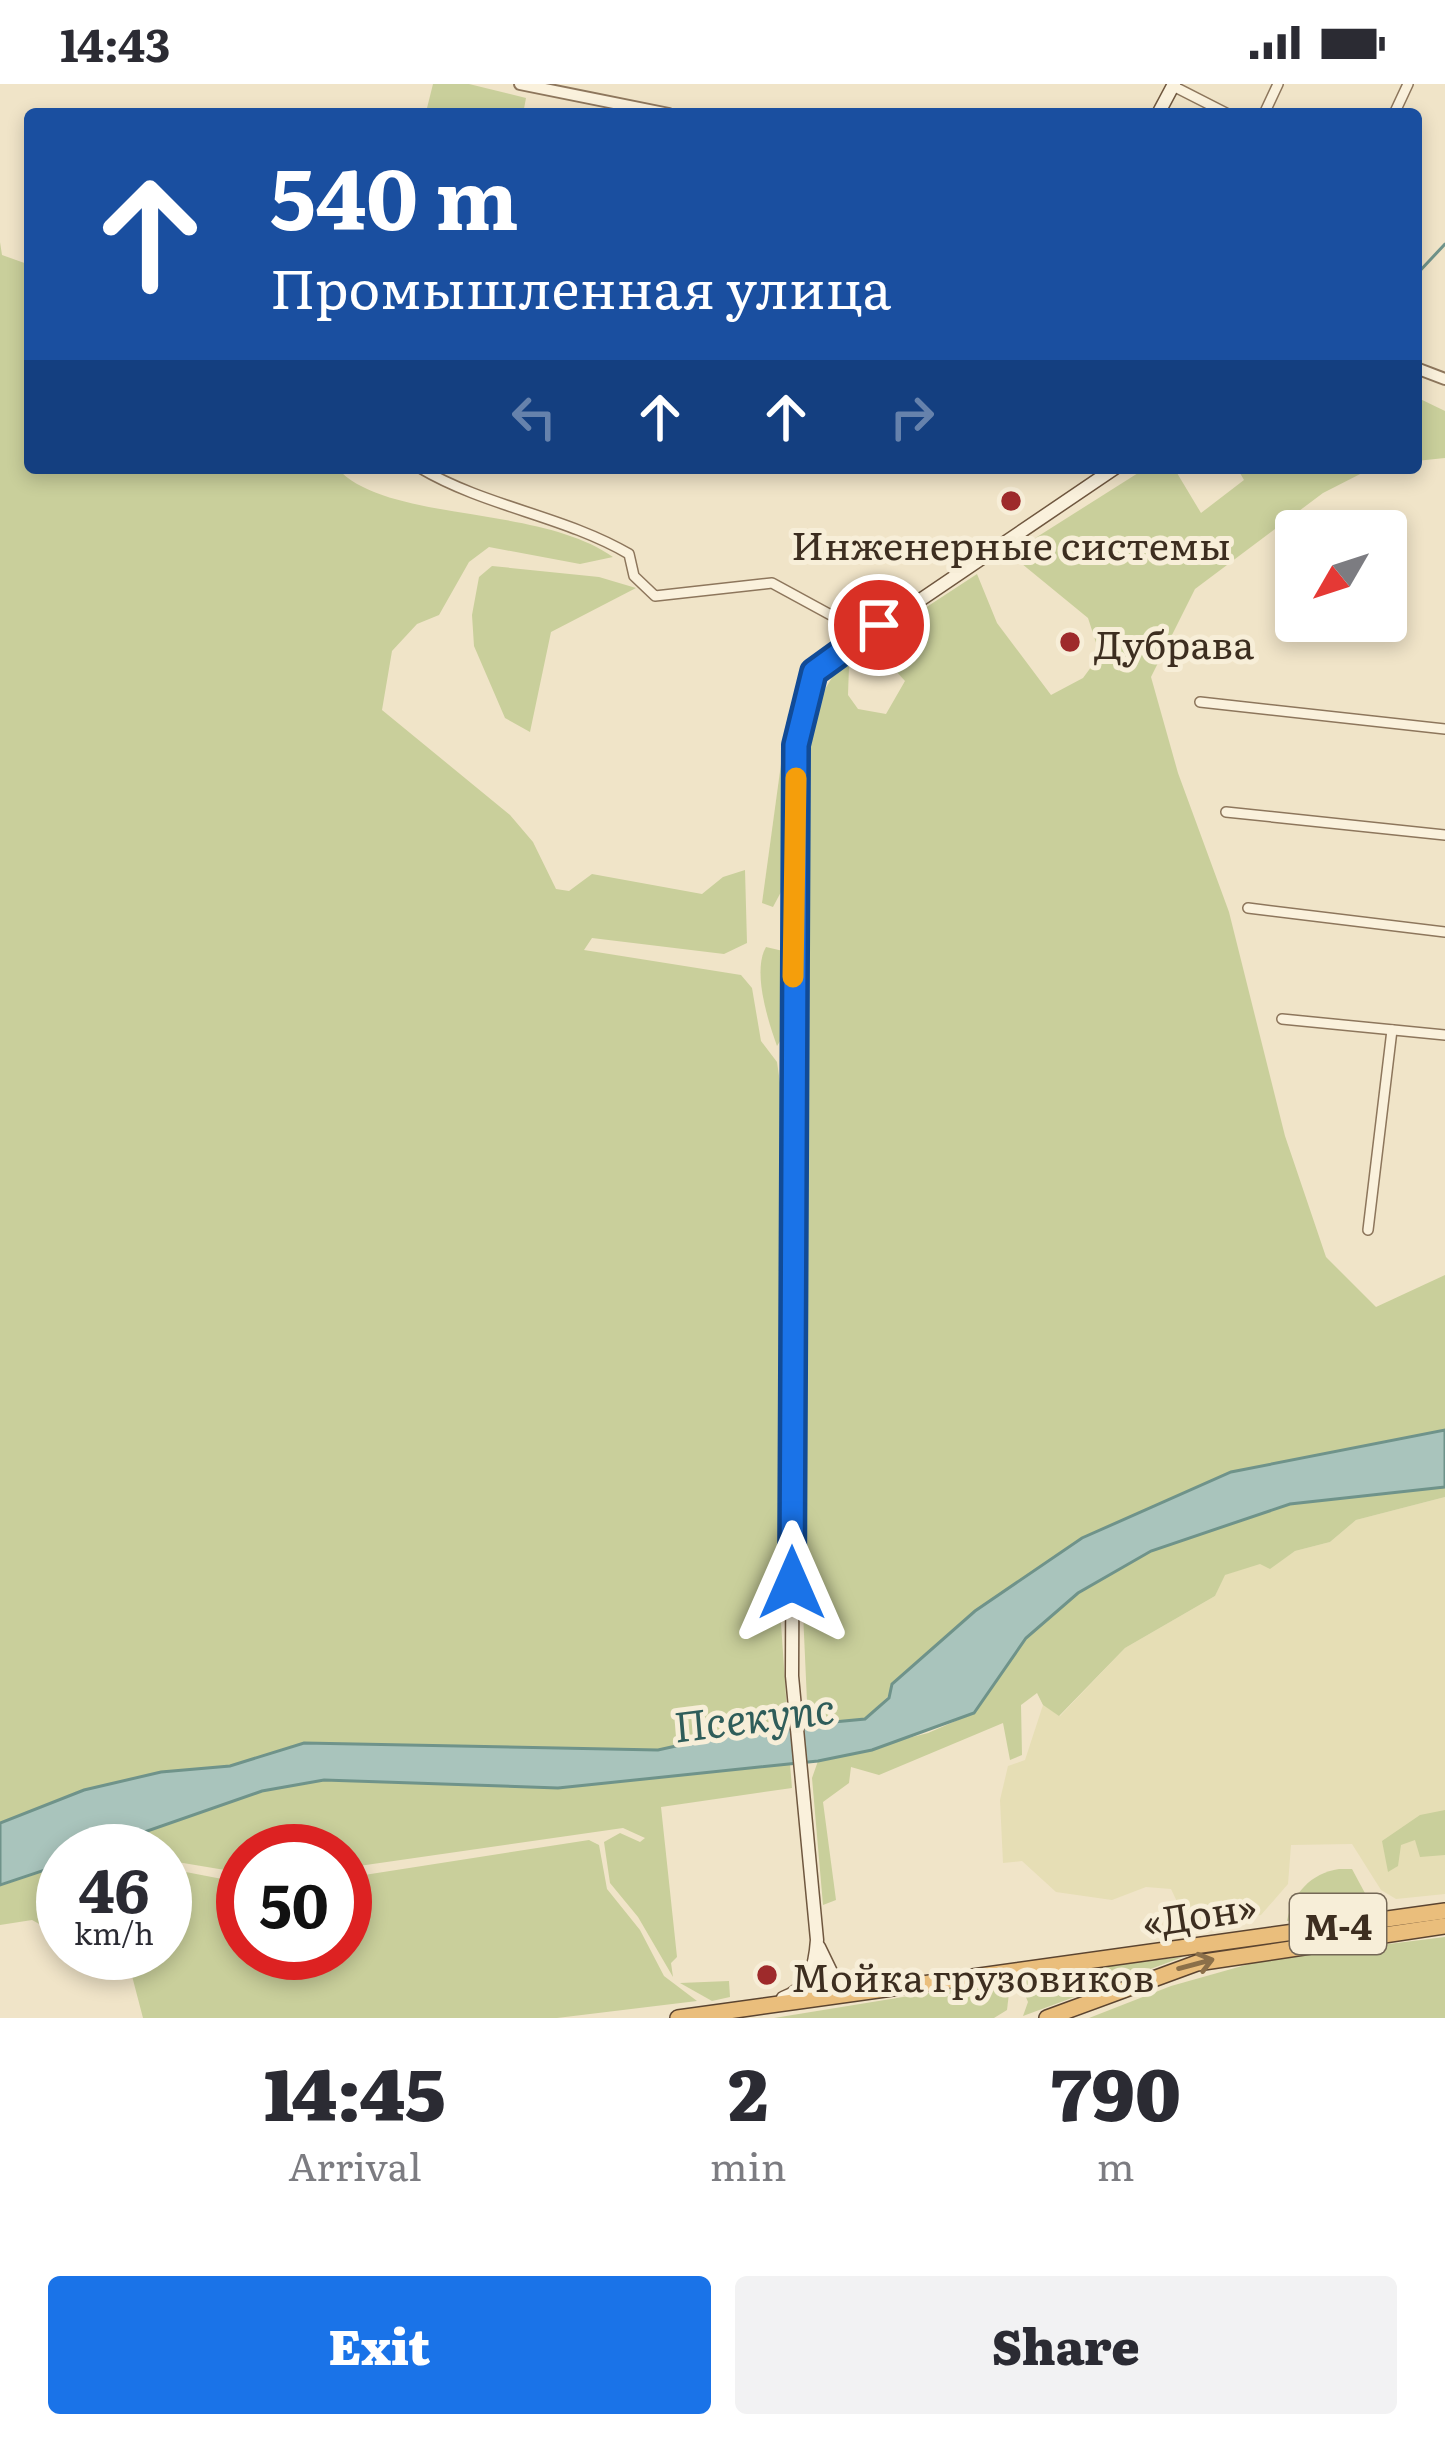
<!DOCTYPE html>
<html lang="en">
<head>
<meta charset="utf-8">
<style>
	:root { --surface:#fff; --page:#f2f2f3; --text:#2b2b33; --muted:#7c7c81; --accent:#1a73e8 }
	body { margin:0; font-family:Literata,serif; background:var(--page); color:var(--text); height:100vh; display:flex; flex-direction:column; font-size:45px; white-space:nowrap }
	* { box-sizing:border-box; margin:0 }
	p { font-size:39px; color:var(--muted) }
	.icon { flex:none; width:66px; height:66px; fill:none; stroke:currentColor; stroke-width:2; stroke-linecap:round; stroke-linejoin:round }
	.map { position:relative; height:1934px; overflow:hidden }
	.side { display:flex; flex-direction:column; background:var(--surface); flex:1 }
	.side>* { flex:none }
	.guide { position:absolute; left:24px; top:24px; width:1398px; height:366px; border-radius:12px; box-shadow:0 6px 18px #0003; background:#1a4fa0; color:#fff; overflow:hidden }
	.needle { width:78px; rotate:231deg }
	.controls { position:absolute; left:1275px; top:426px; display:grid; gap:24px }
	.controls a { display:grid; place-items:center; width:132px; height:132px; border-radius:12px; background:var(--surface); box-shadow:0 6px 18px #0003; font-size:60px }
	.speed { position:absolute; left:36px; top:1740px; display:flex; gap:24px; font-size:60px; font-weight:700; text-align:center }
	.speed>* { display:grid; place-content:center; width:156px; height:156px; border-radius:50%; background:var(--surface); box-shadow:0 6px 18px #0003; line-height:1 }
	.speed small { font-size:30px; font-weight:400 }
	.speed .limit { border:18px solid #d22; background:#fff; color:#111 }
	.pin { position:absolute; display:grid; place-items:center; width:102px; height:102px; color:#fff; margin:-51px; border:6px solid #fff; border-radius:50%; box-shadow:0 3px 12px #0007 }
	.me { position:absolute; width:132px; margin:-66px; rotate:0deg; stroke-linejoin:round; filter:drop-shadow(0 0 9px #0008) }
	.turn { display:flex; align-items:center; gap:42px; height:252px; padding:0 48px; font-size:54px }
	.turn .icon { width:156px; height:156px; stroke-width:2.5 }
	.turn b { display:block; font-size:84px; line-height:102px }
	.lanes { display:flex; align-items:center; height:114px; padding:0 48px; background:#0003; justify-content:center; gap:60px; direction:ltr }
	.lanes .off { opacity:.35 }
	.eta { display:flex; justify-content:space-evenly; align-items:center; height:204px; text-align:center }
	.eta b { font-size:72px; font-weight:800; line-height:84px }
	.action { display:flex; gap:24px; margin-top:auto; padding:24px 48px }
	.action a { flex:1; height:138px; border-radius:12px; background:var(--accent); color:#fff; font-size:48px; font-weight:800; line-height:138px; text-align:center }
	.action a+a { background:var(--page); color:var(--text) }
	.status { display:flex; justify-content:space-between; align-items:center; height:84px; padding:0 60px; background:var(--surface); direction:ltr }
	.status svg { height:33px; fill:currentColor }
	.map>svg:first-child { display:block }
	.farmland { fill:#e6deb5 }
	.green { fill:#c9cf9b }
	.water { fill:#a9c4bc; stroke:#6f938a; stroke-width:3 }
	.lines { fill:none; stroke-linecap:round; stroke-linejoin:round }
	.stream { stroke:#6f938a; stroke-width:3 }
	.minor-casing { stroke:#8d765c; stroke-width:12 }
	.tertiary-casing { stroke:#8d765c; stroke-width:14 }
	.secondary-casing { stroke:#6f573f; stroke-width:15 }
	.trunk-casing { stroke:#5b4430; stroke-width:18 }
	.minor { stroke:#faf1dc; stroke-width:9 }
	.tertiary { stroke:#faf1dc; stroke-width:10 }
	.secondary { stroke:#faf1dc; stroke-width:12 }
	.trunk { stroke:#eabe7c; stroke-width:15 }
	.oneway { stroke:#8b6f49 }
	.route-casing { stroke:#114b97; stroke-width:30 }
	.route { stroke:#1a73e8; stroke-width:21 }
	.slow { stroke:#f59e0b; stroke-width:21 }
	.poi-dot { fill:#9e2a2b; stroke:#f7eed8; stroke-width:4.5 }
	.labels { text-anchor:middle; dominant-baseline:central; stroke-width:10; stroke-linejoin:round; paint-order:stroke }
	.shield { fill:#f7eed8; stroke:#756857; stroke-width:3 }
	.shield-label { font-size:36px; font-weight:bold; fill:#3d2e20 }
	.poi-label { font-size:39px; fill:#3d2e20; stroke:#f7eed8; text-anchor:start }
	.street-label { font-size:39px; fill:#3d2e20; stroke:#f7eed8 }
	.water-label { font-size:42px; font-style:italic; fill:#2f5d5a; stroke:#f7eed8 }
</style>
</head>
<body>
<div class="status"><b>14:43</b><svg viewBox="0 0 49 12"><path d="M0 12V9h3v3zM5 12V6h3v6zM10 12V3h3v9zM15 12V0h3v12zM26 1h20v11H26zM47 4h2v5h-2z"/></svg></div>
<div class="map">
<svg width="1445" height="1934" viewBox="0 0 1445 1934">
	<rect width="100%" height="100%" fill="#f0e4c8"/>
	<polygon class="farmland" points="1445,1413 1445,1810 1396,1815 1381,1806 1352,1760 1291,1761 1288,1800 1261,1831 1189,1843 1171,1805 1146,1803 1112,1816 1056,1808 1022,1777 1003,1779 1000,1716 1008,1682 1025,1676 1043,1621 1060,1632 1125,1564 1215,1512 1224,1491 1260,1479 1270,1484 1295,1467 1330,1458 1356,1436"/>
	<g class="green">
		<polygon points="433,0 469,0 526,14 523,30 426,28"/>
		<path d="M0 158 2 171 30 181V384H337C386 439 538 420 613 473L580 480 489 463 469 478 439 531 417 540 392 567 382 626 510 731 533 758 556 805 569 807 592 790 702 810 723 793 745 786 747 859 724 870 592 854 584 866 741 891 752 904 761 957 777 978 783 1020 779 1510 788 1642 658 1666 304 1659 230 1682 161 1688 84 1706 0 1739Z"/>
		<polygon points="1416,313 1445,327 1445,374 1416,377"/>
		<polygon points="1146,384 1174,384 1201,429 1244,396 1237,384 1372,384 1323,409 1195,505 1151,593 1178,689 1229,828 1285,1052 1326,1173 1376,1223 1445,1191 1445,1346 1231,1388 1082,1454 975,1527 865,1635 808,1640 797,1393 805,1138 800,1091 807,908 802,869 809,844 801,754 811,629 837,585 849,582 848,611 858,625 886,630 905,597 895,586 874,589 855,570 977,490 997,539 1051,611 1083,594 1100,571 1088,534 1010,470"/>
		<polygon points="492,482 599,493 636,504 551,548 530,648 505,634 474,562 472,531 479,493"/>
		<polygon points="788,629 782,806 773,823 762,819"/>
		<path d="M766 863 783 867 782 954 777 962C768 937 752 887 766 863Z"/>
		<polygon points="1445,1403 1445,1413 1356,1436 1330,1458 1295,1467 1270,1485 1260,1480 1225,1491 1215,1512 1125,1564 1059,1632 1043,1621 1037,1609 1021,1621 1022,1671 1010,1676 1003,1639 879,1691 851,1683 849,1699 823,1718 836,1816 823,1821 812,1694 818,1677 928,1649 974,1629 1026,1554 1078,1509 1151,1467 1290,1420"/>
		<polygon points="790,1680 792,1704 661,1723 677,1873 671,1879 673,1893 638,1833 610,1799 604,1758 620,1749 640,1758 645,1754 623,1744 345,1784 345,1767 243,1767 243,1789 165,1776 165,1767 90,1767 262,1707 324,1696 558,1704"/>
		<polygon points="1445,1726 1445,1771 1420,1773 1415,1756 1401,1761 1398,1782 1388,1788 1382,1757 1420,1731"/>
		<polygon points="589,1756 599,1761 607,1805 640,1846 664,1892 697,1917 557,1934 143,1934 126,1869 165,1869 165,1784 243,1799 243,1869 345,1869 345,1794"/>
		<polygon points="63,1780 63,1853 32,1836 0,1841 0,1801"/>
		<path d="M1339 1785H1352L1374 1826 1287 1837C1292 1810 1311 1789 1339 1785Z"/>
		<polygon points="1445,1853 1445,1934 1089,1934 1171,1902 1267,1875"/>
		<polygon points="1183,1873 1023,1932 1028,1918 1017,1892"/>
		<polygon points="729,1897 730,1913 712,1917 680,1899"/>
		<polygon points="983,1900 1002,1902 1009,1909 1007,1926 994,1934 774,1934"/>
	</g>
	<polygon class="water" points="1445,1346 1445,1403 1290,1420 1151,1467 1078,1509 1026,1554 974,1629 872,1666 818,1677 558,1704 324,1696 262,1707 90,1767 63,1767 63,1780 0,1801 0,1739 84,1706 161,1688 230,1682 304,1659 658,1666 748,1646 865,1635 889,1614 892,1600 975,1527 1082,1454 1231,1388"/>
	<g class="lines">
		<polyline class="stream" points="1416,191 1445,160"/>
		<defs>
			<g id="minor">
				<polyline points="1173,2 1228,30"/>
				<polyline points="1264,30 1278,0"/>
				<polyline points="1394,30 1408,0"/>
				<path d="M420 384C486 423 564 432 629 470L634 492 655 512 772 499 851 542 860 554"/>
				<polyline points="1200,618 1445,645"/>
				<polyline points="1226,728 1445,751"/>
				<polyline points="1248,824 1445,848"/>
				<polyline points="1282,935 1445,951"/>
				<polyline points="1368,1146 1392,946"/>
			</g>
			<g id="tertiary">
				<polyline points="520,0 669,30"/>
				<polyline points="1416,284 1445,295"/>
			</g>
			<g id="secondary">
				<polyline points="1158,30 1174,0"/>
				<polyline points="819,1863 834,1894 866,1903"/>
				<path d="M783 1914C810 1904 815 1883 817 1856L792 1592 796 661 814 588 1115 384"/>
			</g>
			<g id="trunk">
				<polyline points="678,1934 1445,1827"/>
				<polyline points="1047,1934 1197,1879 1445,1842"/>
			</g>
		</defs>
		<use href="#minor" class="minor-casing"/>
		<use href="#tertiary" class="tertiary-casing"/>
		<use href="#secondary" class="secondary-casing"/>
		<use href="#trunk" class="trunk-casing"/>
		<use href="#minor" class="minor"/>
		<use href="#tertiary" class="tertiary"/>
		<use href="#secondary" class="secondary"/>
		<use href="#trunk" class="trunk"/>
	</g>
	<defs><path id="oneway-shaft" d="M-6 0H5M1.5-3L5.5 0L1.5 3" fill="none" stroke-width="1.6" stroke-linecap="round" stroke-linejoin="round" transform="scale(3)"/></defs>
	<use class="oneway" href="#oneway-shaft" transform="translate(1196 1880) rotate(-15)"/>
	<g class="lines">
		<defs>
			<polyline id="route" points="792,1499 796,661 814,588 879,541"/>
		</defs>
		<use href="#route" class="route-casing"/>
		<use href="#route" class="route"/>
		<polyline class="slow" points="793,893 796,694"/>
	</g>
	<g class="poi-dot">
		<circle cx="1011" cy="417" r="12"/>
		<circle cx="1070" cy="558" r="12"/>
		<circle cx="767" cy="1891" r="12"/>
	</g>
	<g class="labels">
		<rect class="shield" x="1290" y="1810" width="96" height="60" rx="9"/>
		<g class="shield-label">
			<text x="1338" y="1840">М-4</text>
		</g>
		<g class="poi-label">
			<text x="1011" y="459" text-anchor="middle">Инженерные системы</text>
			<text x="1094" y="558">Дубрава</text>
			<text x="791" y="1891">Мойка грузовиков</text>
		</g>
		<g class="street-label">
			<text transform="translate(1199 1828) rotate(-9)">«Дон»</text>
		</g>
		<g class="water-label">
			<text transform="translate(754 1631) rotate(-7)">Псекупс</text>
		</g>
	</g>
</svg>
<div class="controls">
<a><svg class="needle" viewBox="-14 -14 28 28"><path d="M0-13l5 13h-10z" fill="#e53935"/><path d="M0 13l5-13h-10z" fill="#7c7c81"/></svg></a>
</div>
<div class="speed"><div>46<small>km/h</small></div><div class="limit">50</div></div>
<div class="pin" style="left:879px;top:541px;background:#d93025"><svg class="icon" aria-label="arrive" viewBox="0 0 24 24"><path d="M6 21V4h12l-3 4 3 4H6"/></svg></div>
<svg class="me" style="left:792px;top:1499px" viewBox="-20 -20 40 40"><path d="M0-17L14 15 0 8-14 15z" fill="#1a73e8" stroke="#fff" stroke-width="4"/></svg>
<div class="guide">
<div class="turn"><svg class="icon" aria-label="ahead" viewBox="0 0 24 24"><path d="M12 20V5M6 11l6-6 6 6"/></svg><div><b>540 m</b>Промышленная улица</div></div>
<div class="lanes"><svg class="icon off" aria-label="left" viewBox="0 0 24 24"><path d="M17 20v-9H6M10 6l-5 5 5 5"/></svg><svg class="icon" aria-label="ahead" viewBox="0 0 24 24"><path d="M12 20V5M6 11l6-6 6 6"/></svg><svg class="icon" aria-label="ahead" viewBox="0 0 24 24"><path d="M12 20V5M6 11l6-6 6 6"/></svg><svg class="icon off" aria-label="right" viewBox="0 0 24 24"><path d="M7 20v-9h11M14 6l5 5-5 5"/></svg></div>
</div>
</div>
<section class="side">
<div class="eta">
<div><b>14:45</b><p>Arrival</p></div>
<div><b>2</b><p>min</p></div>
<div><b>790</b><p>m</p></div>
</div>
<div class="action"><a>Exit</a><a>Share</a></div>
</section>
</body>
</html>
